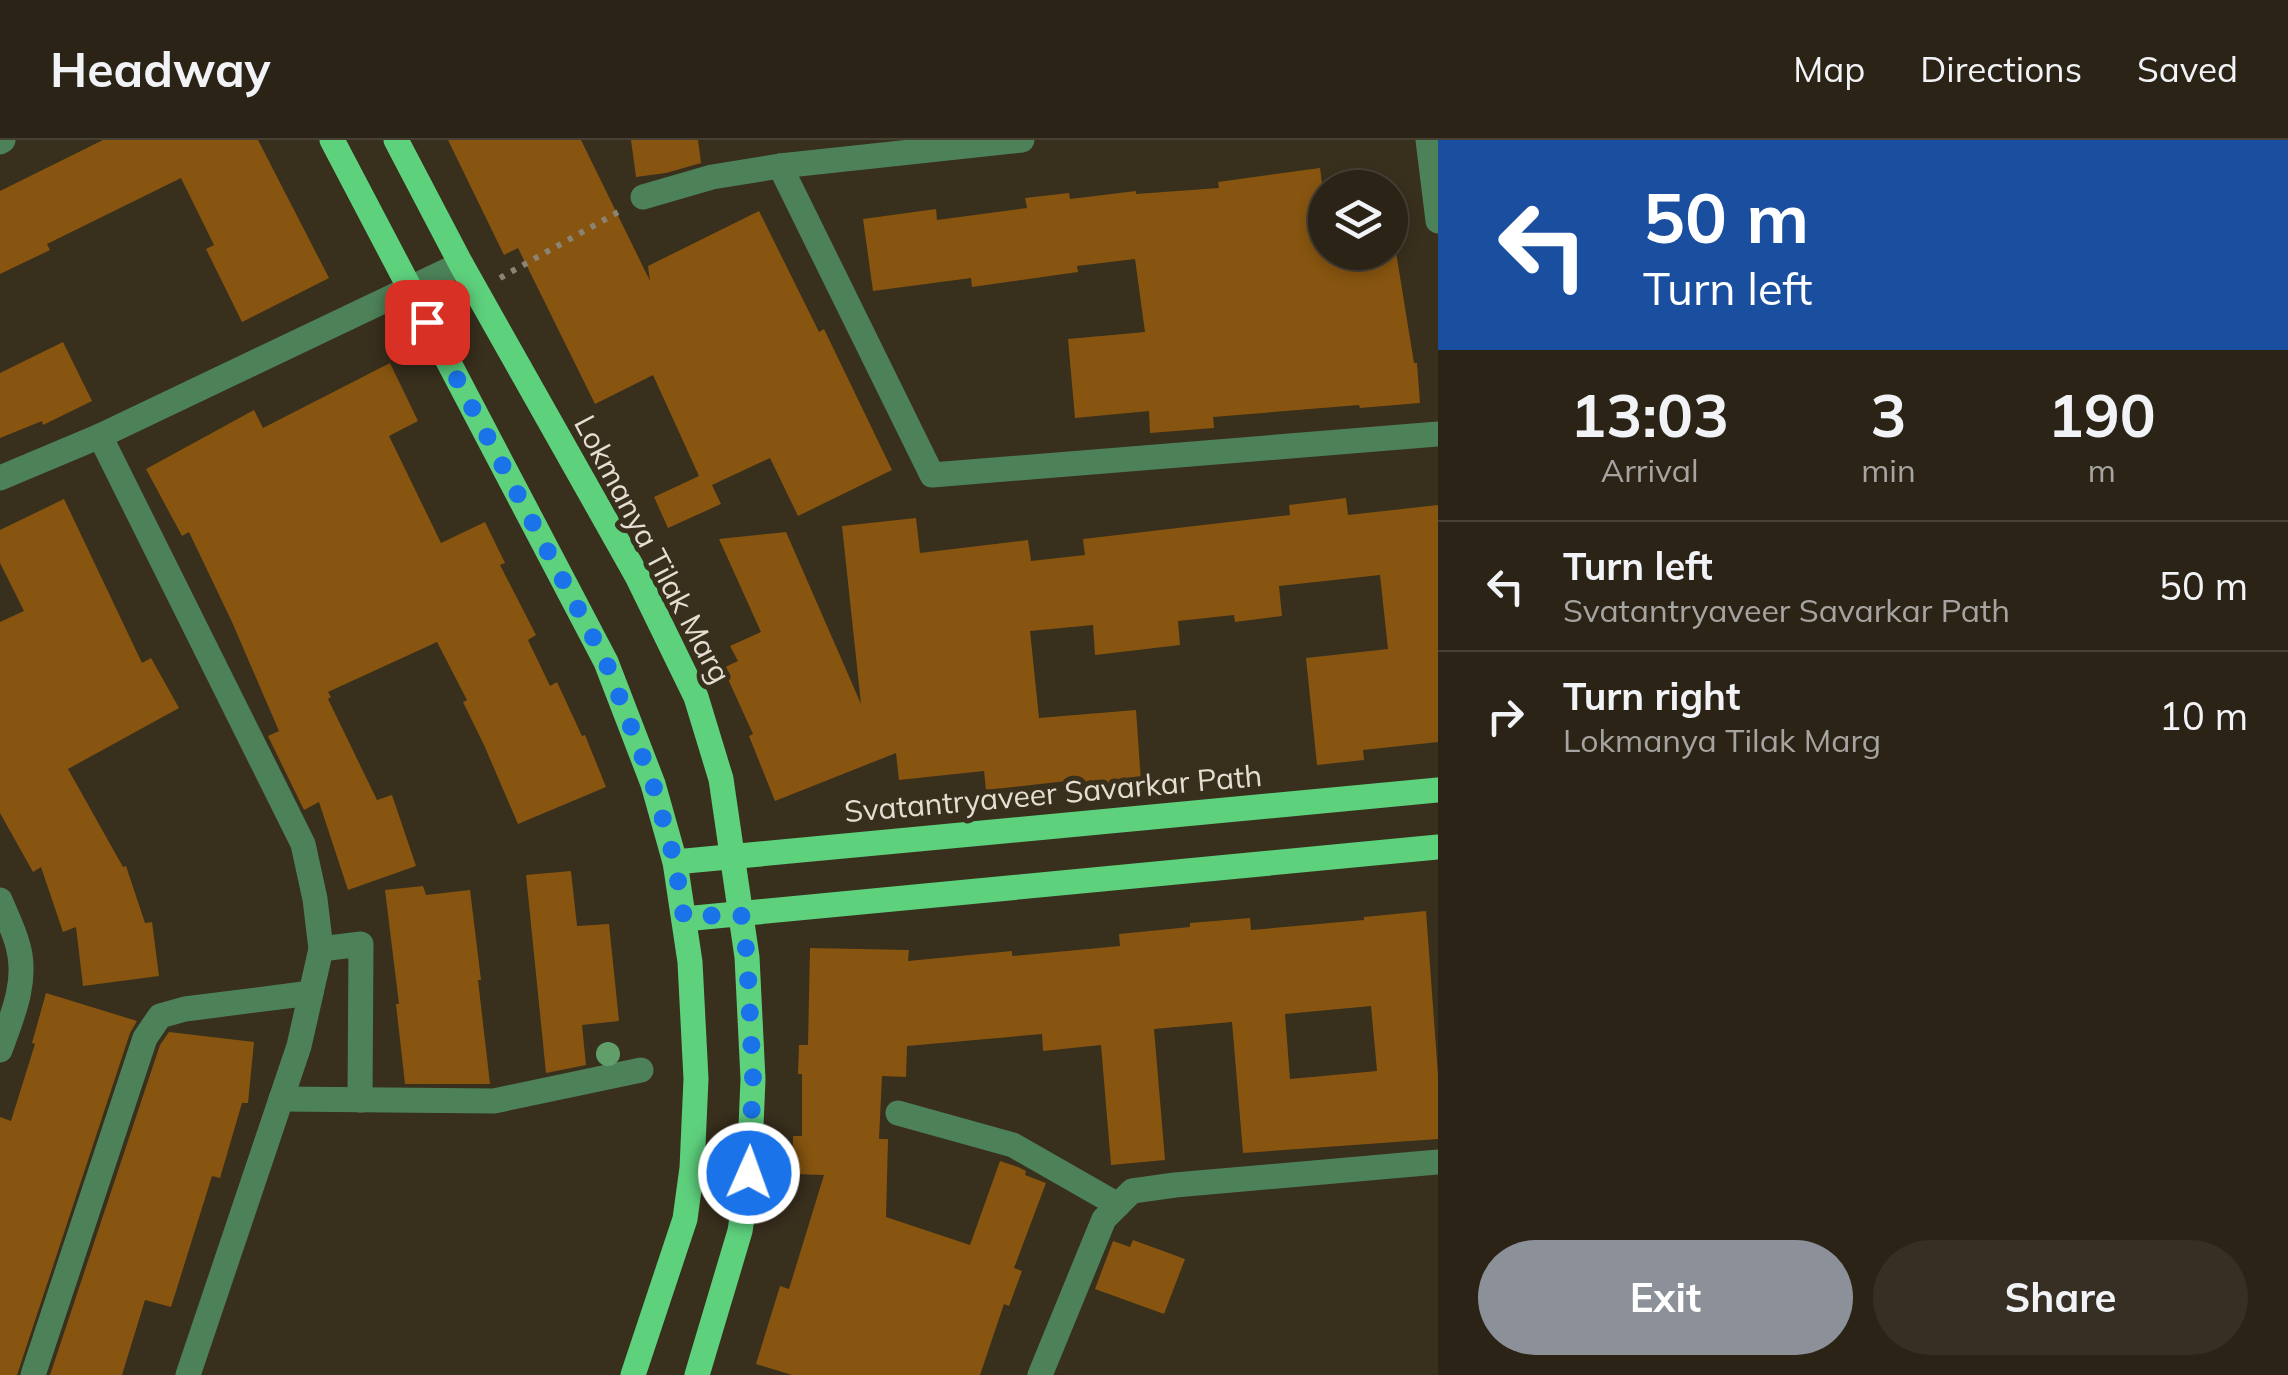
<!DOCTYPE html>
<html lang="en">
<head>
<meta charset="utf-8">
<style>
	:root { --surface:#2b2316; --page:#372f23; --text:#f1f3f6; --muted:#a6a4a1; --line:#474035; --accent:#8c9099 }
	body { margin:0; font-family:Mulish,sans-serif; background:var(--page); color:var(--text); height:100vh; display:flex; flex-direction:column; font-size:38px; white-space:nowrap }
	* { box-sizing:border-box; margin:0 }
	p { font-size:32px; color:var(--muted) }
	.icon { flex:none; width:55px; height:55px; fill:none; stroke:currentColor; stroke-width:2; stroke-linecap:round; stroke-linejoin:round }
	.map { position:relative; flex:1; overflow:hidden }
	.panel { display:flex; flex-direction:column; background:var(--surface); width:850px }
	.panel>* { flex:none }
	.banner { background:#1a4fa0; color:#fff; overflow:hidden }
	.buttons { position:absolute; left:1308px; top:30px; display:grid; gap:20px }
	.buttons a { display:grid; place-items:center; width:100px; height:100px; border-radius:50%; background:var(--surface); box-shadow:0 5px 15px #0003,0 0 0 2px var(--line); font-size:50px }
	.pin { position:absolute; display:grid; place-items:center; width:85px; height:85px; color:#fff; margin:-42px; border-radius:20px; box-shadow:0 5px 15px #0006 }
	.me { position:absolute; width:110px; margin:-55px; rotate:2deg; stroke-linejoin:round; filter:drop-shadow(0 0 8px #0008) }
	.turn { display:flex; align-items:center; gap:35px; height:210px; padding:0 40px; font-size:45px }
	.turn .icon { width:130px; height:130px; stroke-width:2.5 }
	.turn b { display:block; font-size:70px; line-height:85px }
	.eta { display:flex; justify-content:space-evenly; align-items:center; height:170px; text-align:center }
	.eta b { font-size:60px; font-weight:700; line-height:70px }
	.button { display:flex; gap:20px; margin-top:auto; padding:20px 40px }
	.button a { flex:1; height:115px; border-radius:60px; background:var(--accent); color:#fff; font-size:40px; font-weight:700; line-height:115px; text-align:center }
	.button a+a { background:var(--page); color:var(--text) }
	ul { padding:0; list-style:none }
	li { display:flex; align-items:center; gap:30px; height:130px; padding:0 40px; border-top:2px solid var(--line) }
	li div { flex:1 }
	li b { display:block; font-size:38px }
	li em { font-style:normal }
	header { display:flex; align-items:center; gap:60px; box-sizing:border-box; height:140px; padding:0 50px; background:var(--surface); border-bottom:2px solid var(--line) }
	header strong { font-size:48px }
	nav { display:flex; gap:55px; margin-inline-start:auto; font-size:35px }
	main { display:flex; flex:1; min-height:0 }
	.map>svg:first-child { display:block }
	.building { fill:#87550f; fill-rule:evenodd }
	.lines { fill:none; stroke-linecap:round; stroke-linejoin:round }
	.path { stroke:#8b8374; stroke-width:6; stroke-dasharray:5 8; stroke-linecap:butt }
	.minor { stroke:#4d8259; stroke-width:25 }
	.major { stroke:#5ed17d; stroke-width:25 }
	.tree { fill:#619f6a }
	.route { stroke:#1a73e8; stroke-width:18; stroke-dasharray:0 32.4 }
	.labels { text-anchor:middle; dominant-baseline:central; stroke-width:10; stroke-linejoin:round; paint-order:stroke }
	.street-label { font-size:30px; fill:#e5dfd3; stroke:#392f1d }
</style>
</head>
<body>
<header>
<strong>Headway</strong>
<nav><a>Map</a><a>Directions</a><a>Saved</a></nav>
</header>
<main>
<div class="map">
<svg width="1438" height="1235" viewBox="0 0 1438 1235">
	<rect width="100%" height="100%" fill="#392f1d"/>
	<g class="building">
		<polygon points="103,0 258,0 329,138 242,182 206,109 214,105 181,38 47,104 50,110 0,134 0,51"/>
		<polygon points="448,0 581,0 650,141 648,126 759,71 819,192 824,189 892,330 798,376 770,318 712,345 721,364 668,388 654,357 699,336 653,235 595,264 518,108 504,115"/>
		<polygon points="631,0 698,0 701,23 666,33 636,37"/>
		<polygon points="1320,28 1325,65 1325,112 1396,112 1414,223 1417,223 1420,263 1360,268 1359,265 1213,277 1214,288 1150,293 1149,271 1075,278 1068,199 1145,192 1135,119 1077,126 1078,132 972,147 971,138 873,151 863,79 936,69 937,80 1027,68 1025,58 1069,53 1070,59 1136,51 1136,54 1219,48 1218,42"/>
		<polygon points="63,202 92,261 43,285 42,281 0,298 0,233"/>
		<polygon points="390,223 418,281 389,296 441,403 485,382 505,423 500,425 536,495 528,500 550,546 557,542 582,596 585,595 606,647 518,684 484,605 463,562 467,560 437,502 328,552 331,557 328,559 377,660 392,655 416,726 348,750 319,662 304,670 268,596 279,591 232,482 189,392 182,396 146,329 254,270 263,288"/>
		<polygon points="1346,358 1348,375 1438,365 1438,602 1363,610 1364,620 1317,625 1306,518 1388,509 1380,435 1279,446 1282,476 1235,482 1234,475 1178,481 1180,505 1095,515 1093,485 1030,491 1039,578 1136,570 1141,642 1076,648 1075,640 986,650 984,631 899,640 896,613 775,661 749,596 753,594 723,528 738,521 730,506 761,492 719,399 786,392 861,564 842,386 916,378 920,413 1028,400 1031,421 1085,415 1083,399 1290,375 1289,365"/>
		<polygon points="64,359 142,523 151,518 179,568 68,629 123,727 126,726 145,783 152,782 159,836 83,846 76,787 63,792 41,727 33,732 0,673 0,482 24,471 0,423 0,390"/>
		<polygon points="571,731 577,786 609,784 619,881 582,885 586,925 546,933 526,735"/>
		<polygon points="423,746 426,755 470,750 481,840 478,840 490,944 405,944 396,864 399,864 385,750"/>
		<path d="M1426 771 1438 935V999L1243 1013 1232 882 1154 889 1165 1020 1111 1025 1101 905 1043 911 1042 894 907 906 906 937 882 936 879 999H888L886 1077 970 1105 1000 1021 1018 1027 1026 1031 1025 1035 1046 1043 1014 1128 1022 1131 1009 1166 1004 1164 980 1235H792L756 1224 780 1146 789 1149 824 1035 792 1034 793 996H802V934H798L799 905H808L810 808 909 810 908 821 1012 811V816L1120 806 1119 794 1190 787V783L1250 778 1251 790 1364 780V777ZM1371 866 1377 931 1290 939 1285 874Z"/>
		<polygon points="46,853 137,881 130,893 17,1235 0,1235 0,977 11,981 35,904 32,903"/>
		<polygon points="169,892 254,902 248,963 242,963 220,1038 212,1036 171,1167 145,1160 122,1235 50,1235 160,905"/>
		<polygon points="1133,1100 1185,1119 1164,1174 1095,1149 1113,1101 1130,1107"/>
	</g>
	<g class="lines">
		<polyline class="path" points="500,138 620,71"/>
		<g class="minor">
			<polyline points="1428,0 1438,81"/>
			<polyline points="0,2 3,0"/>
			<polyline points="780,26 932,335 1438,294"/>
			<polyline points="643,57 712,37 780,26 1022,0"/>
			<polyline points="100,296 303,704 315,759 321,809 299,906 188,1235"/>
			<polyline points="0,338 100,296 461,124"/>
			<path d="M0 760C6 775 14 790 18 806 28 841 12 877 0 910"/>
			<polyline points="321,809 361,804 360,960"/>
			<polyline points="281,959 494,961 641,930"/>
			<polyline points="898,973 1013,1005 1118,1065"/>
			<polyline points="33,1235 145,898 160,876 185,869 311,853"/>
			<polyline points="1040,1235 1104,1079 1132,1051 1175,1045 1438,1022"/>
		</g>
		<g class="major">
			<polyline points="332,0 606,522 653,644 675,722 690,822 696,939 692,1028 685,1079 633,1235"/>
			<polyline points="396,0 461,124 637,436 696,557 721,639 747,817 753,939 749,1033 740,1091 697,1235"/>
			<polyline points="675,722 1438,650"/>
			<polyline points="684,779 1438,707"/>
		</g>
	</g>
	<circle class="tree" cx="608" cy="914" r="12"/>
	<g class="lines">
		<polyline class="route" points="427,182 606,522 653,644 675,722 684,778 741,773 747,816 753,938 749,1033"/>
	</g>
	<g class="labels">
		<g class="street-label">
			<text transform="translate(653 409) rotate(62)">Lokmanya Tilak Marg</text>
			<text transform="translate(1053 653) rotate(-5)">Svatantryaveer Savarkar Path</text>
		</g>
	</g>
</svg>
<div class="buttons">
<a><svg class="icon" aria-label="layers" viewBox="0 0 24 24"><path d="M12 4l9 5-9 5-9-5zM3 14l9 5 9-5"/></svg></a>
</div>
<div class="pin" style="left:427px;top:182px;background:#d93025"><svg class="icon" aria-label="arrive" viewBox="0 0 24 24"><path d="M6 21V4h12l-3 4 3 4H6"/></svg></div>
<svg class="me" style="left:749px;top:1033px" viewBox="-20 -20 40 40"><circle r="17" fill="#1a73e8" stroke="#fff" stroke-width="3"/><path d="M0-11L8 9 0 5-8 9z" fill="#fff"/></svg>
</div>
<section class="panel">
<div class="banner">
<div class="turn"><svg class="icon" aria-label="left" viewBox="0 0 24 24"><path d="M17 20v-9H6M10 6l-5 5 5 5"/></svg><div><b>50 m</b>Turn left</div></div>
</div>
<div class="eta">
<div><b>13:03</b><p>Arrival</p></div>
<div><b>3</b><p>min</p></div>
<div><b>190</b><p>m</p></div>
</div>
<ul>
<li><svg class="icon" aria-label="left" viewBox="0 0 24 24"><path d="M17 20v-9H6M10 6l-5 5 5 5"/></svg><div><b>Turn left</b><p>Svatantryaveer Savarkar Path</p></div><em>50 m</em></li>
<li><svg class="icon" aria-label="right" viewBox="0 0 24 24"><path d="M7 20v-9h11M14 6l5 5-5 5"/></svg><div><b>Turn right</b><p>Lokmanya Tilak Marg</p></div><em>10 m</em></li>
</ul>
<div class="button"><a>Exit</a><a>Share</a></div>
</section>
</main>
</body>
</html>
